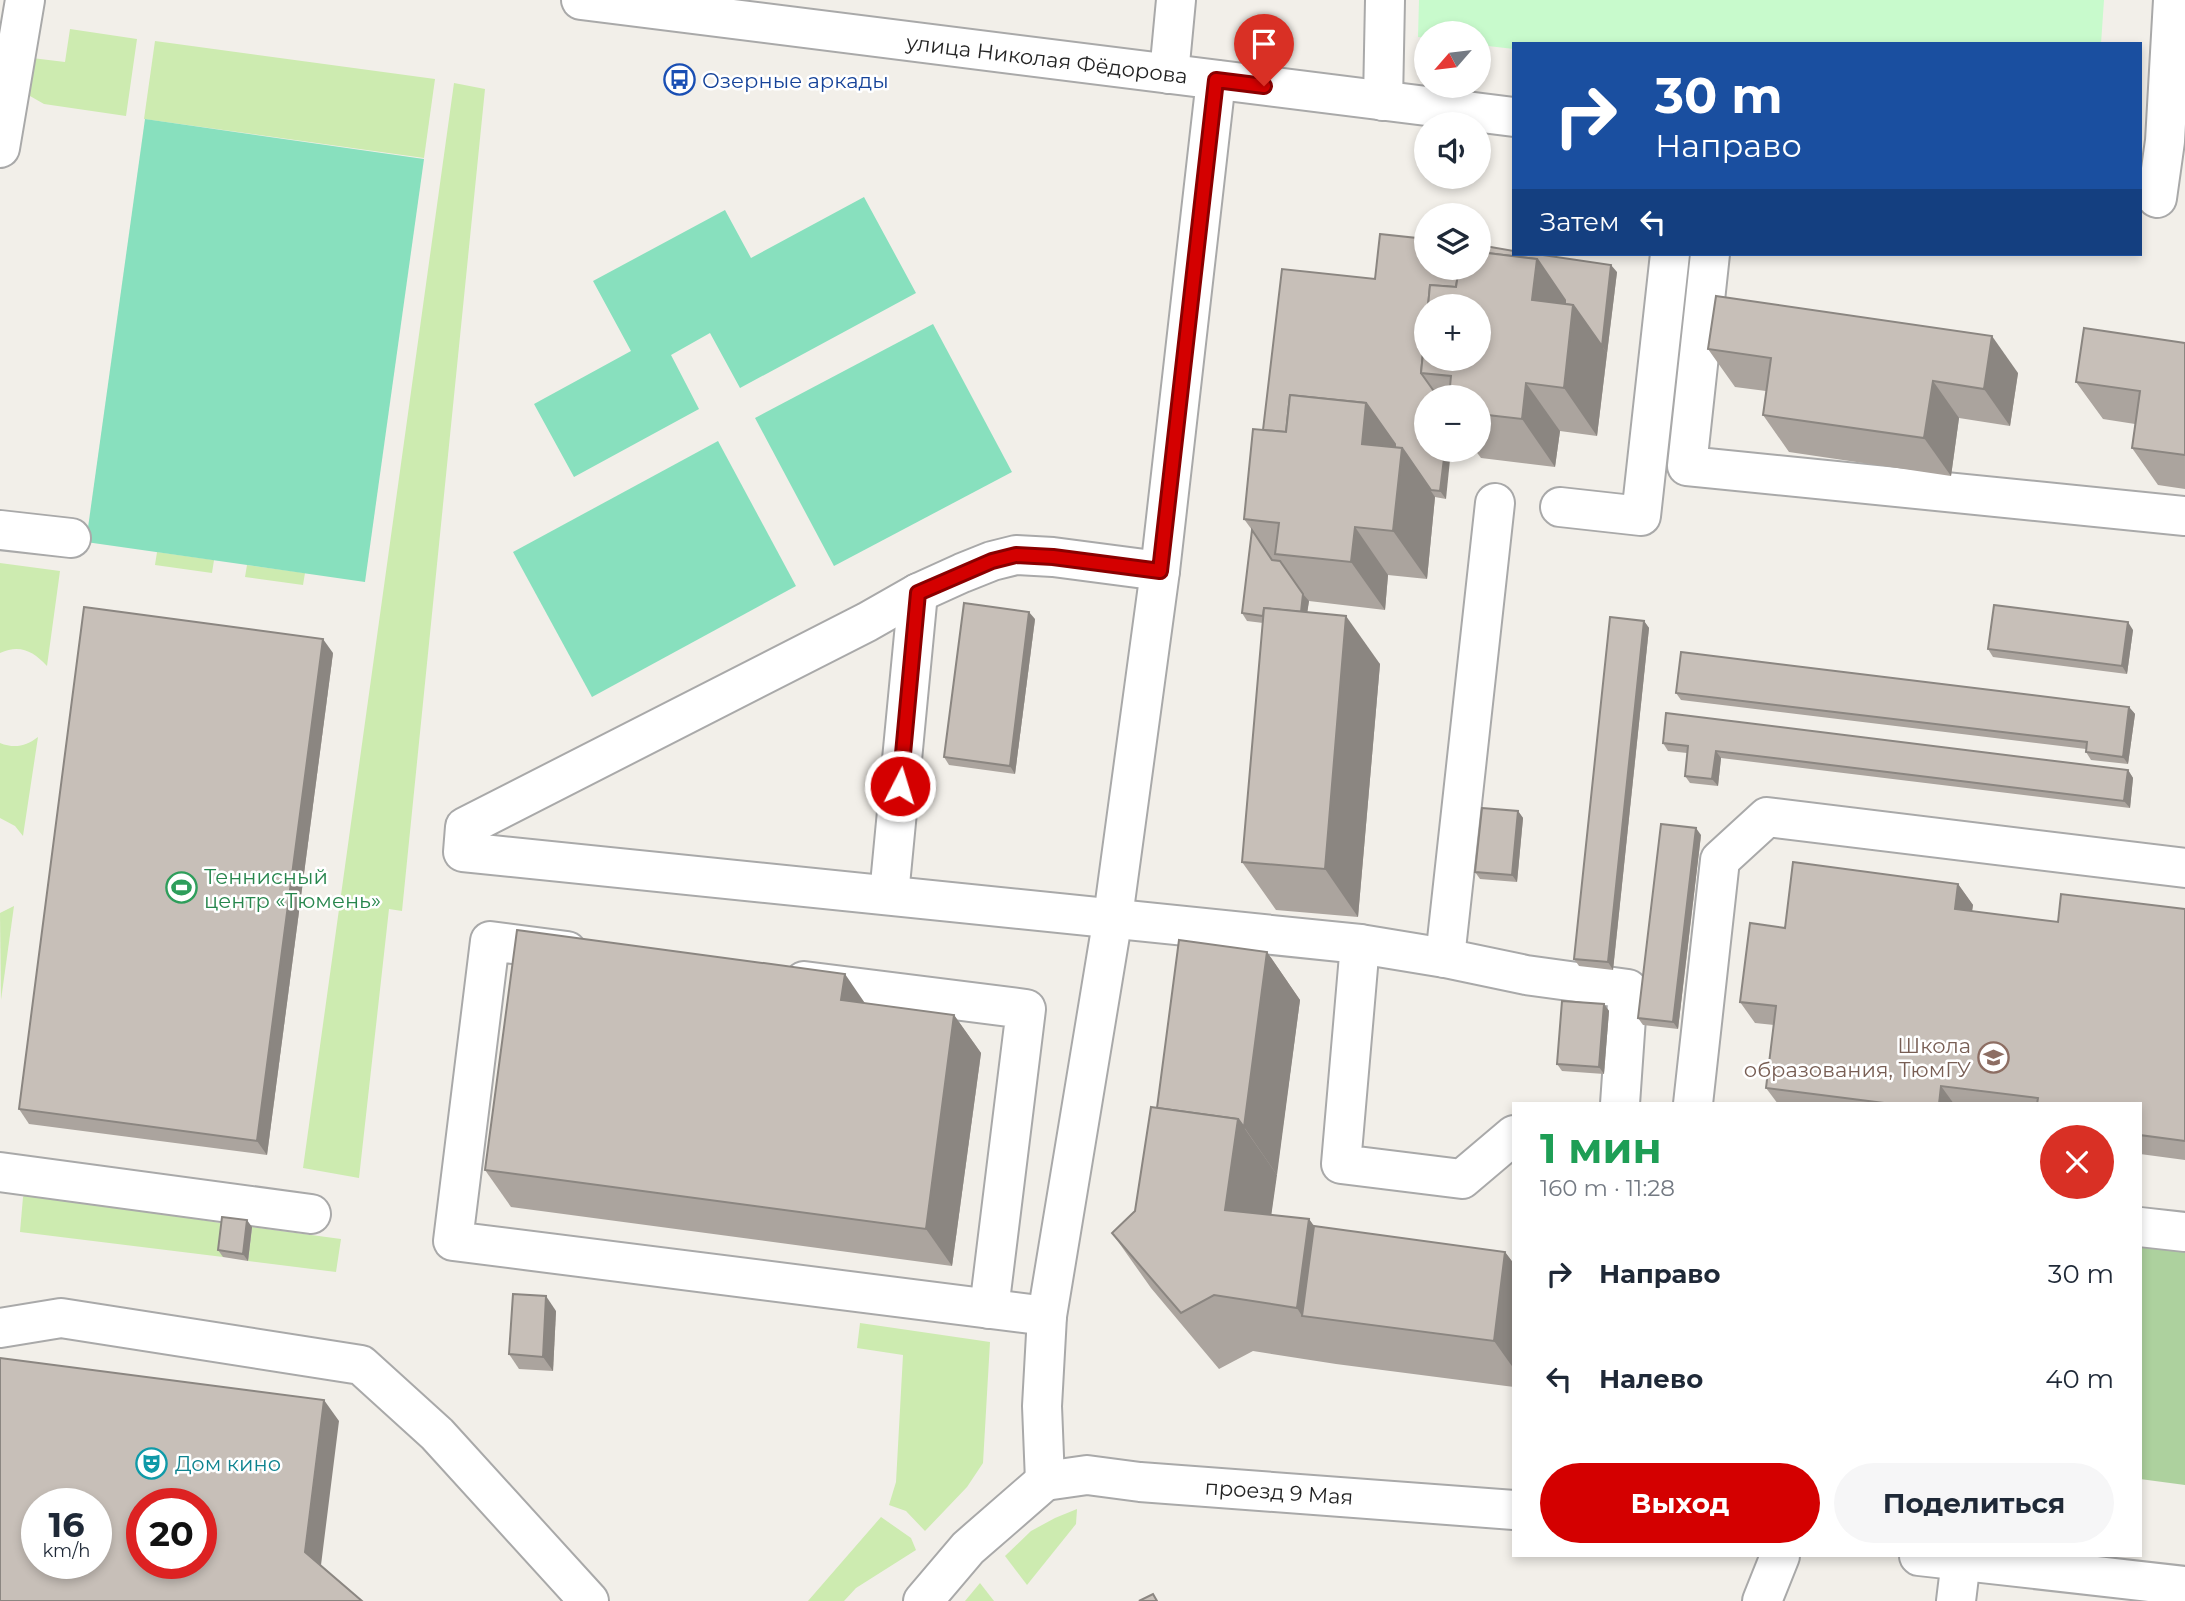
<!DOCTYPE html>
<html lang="ru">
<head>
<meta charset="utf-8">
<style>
	:root { --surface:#fff; --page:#f6f6f7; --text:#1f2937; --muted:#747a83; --accent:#d40000 }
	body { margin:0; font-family:Montserrat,sans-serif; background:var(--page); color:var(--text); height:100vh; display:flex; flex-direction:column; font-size:26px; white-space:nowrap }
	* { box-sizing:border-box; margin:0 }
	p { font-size:23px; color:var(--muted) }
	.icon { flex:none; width:38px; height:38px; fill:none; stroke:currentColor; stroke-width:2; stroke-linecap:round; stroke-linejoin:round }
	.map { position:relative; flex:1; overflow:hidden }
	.side { position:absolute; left:1512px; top:1102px; width:630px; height:455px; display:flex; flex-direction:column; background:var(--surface); border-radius:0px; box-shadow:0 4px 10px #0003 }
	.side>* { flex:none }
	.hud { position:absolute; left:1512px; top:42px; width:630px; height:214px; border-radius:0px; box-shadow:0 4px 10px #0003; background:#1a4fa0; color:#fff; overflow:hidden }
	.needle { width:46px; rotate:242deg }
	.buttons { position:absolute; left:1414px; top:21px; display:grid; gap:14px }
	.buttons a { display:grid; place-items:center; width:77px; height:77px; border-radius:50%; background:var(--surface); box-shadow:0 4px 10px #0003; font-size:35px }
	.speed { position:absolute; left:21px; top:1488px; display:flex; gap:14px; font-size:35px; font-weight:700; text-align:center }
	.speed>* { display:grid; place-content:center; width:91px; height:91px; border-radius:50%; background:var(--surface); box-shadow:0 4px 10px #0003; line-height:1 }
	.speed small { font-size:18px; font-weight:400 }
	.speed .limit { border:10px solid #d22; background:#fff; color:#111 }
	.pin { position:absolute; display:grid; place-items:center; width:60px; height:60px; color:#fff; margin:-72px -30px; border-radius:50% 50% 50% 0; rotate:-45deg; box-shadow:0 0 7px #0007 }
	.pin .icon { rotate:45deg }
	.me { position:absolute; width:77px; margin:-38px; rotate:5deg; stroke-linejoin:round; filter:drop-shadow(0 0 5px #0008) }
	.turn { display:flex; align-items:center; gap:24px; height:147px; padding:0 28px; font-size:32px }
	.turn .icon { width:91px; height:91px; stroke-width:2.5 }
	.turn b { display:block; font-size:49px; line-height:60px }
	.then { display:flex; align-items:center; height:66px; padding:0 28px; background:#0003; gap:14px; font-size:26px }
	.round { display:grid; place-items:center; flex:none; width:74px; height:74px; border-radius:37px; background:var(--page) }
	.overview { display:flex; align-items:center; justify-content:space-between; height:119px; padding:0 28px }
	h1 { font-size:42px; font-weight:700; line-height:52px; color:#1e9e55 }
	.cta { display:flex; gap:14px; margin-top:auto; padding:14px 28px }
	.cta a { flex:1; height:80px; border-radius:42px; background:var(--accent); color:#fff; font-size:28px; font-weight:700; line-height:80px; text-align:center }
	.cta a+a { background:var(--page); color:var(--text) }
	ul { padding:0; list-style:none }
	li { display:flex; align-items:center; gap:21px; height:105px; padding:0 28px }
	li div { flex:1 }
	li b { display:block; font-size:26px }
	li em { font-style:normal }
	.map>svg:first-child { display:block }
	.grass { fill:#cdebb0 }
	.forest { fill:#add19e }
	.park { fill:#c8facc }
	.pitch { fill:#88e0be }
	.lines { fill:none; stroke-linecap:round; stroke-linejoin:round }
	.minor-casing { stroke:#a9a9a9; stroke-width:42 }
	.minor { stroke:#fff; stroke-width:38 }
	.wall { fill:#aba49e }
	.shaded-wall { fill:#8b8681 }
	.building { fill:#c7bfb8; stroke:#8b8681; stroke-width:2; fill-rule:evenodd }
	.route-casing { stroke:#8a0000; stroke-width:18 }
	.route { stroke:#d40000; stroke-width:12 }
	.labels { text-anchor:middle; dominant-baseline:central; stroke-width:5; stroke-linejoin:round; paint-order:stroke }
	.street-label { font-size:21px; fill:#222; stroke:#fff }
	.transit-label { font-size:21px; fill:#164399; stroke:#fff; text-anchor:start }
	.leisure-label { font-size:21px; fill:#27864d; stroke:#fff; text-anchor:start }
	.education-label { font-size:21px; fill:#785e54; stroke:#fff; text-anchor:end }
	.culture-label { font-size:21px; fill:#0d838f; stroke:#fff; text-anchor:start }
</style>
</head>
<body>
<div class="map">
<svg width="2185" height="1601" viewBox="0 0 2185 1601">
	<rect width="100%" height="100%" fill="#f2efe9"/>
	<g class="grass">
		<polygon points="70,29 137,39 126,116 44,104 30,96 24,82 32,58 65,62"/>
		<polygon points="155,41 435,79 424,158 144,119"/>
		<polygon points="454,83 485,89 402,911 389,909 359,1178 303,1168"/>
		<polygon points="157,552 214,560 212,573 155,565"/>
		<path d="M0 563 60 571 47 666C33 651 20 644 0 653Z"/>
		<polygon points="247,565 305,573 303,585 245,577"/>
		<path d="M38 737 23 836 15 826 0 818V743C15 749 26 746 38 737Z"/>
		<polygon points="14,906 1,1000 0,913"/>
		<polygon points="27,1192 227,1224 223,1257 20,1232 23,1197"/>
		<polygon points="252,1227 341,1239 336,1272 248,1261"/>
		<polygon points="860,1323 990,1342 983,1463 967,1487 925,1531 906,1511 889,1505 896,1482 903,1355 857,1348"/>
		<polygon points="1077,1509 1076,1524 1027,1585 1005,1556 1031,1531 1055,1518"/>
		<polygon points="881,1517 911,1538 916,1550 856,1588 844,1601 808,1601"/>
		<polygon points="980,1583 994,1601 965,1601"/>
	</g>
	<polygon class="forest" points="2140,1244 2185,1250 2185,1485 2140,1479"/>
	<polygon class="park" points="1419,0 2104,0 2101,44 1514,44 1514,49 1479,45 1479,33 1426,33 1426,38 1418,37"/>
	<g class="pitch">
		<polygon points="145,119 424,159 365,582 86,542"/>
		<polygon points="864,197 916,293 740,388 710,333 671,355 699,409 574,477 534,404 631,351 593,281 725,210 751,258"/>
		<polygon points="933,324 1012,472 834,566 755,418"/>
		<polygon points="718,441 796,586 592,697 513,552"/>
	</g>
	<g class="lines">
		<defs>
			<g id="minor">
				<polyline points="581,0 1514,117"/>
				<polyline points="1169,74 1176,0"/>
				<polyline points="1383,101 1385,0"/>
				<polyline points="0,148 25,0"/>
				<polyline points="2157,198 2165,141 2173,0"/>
				<polyline points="1710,254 1687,466 2185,516"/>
				<polyline points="1560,507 1641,516 1670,254"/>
				<polyline points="0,530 71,538"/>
				<polyline points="1160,571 1053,557 1016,555 992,561 962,573 918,593 867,622 465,827 463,852 1360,944 1445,958 1526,975 1628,989 1620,1104"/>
				<polyline points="889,895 918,593"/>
				<polyline points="1360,944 1341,1164 1462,1179 1514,1135"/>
				<polyline points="567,951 490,941 453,1241 1047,1316"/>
				<polyline points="1445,958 1495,503"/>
				<polyline points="804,981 1026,1009 989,1309"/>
				<polyline points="1693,1104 1720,860 1767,817 2185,868"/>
				<polyline points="0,1172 311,1214"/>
				<polyline points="2140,1227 2185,1232"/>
				<polyline points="0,1328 61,1318 361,1365 437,1434 589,1601"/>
				<polyline points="1045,1481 1042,1406 1047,1316 1113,917 1160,571 1216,80"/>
				<polyline points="1045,1481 1087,1475 1140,1482 1514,1510"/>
				<polyline points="1919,1556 2185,1586"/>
				<polyline points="923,1601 968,1548 1045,1481"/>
				<polyline points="1762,1601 1780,1556"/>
				<polyline points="1956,1601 1961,1560"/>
			</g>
		</defs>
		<use href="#minor" class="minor-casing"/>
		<use href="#minor" class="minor"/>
	</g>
	<g class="wall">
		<polygon points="1617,272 1597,436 1560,431 1555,467 1481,458 1475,450 1479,450 1479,397 1426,397 1446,499 1435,497 1427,579 1388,575 1385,610 1309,601 1307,612 1380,664 1358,917 1276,910 1242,862 1263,623 1247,621 1242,613 1252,530 1244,519 1263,430 1375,279"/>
		<polygon points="2185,343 2185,489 2158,485 2132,448 2135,424 2103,419 2076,382"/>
		<polygon points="1708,349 2018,373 2010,426 1959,418 1951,476 1789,452 1763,415 1766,391 1735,387"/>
		<polygon points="1035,619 1015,774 949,765 944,757"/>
		<polygon points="1644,621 1649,628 1613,970 1579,966 1574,959"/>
		<polygon points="2133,630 2127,674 1993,657 1988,649"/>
		<polygon points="333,653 267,1155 29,1124 19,1109"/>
		<polygon points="1676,693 2129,707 2135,714 2128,764 2091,760 2086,752 2086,749 1681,700"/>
		<polygon points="1663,743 2128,770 2133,778 2130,808 1721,758 1718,786 1690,783 1685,776 1687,753 1668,751"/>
		<polygon points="1518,811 1523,818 1517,882 1480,879 1475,872"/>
		<polygon points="1701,835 1678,1029 1643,1025 1638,1018"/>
		<polygon points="1958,884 1973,905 1972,911 2058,922 2185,909 2185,1160 2140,1154 2140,1104 1778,1104 1766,1088 1774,1025 1755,1023 1740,1002 1785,928"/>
		<polygon points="1267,952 1300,1000 1271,1215 1309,1219 1314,1226 1505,1252 1514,1264 1514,1387 1336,1364 1253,1351 1219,1369 1151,1288 1112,1233 1135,1211 1157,1108"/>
		<polygon points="865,1004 954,1015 981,1053 952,1266 511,1207 485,1170"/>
		<polygon points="1604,1004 1609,1011 1604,1074 1562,1071 1557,1064"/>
		<polygon points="252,1227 248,1261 223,1257 218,1250"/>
		<polygon points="556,1311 553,1371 519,1369 509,1354"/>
	</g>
	<g class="shaded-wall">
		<polygon points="1537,259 1570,307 1532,300"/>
		<polygon points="1611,265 1617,272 1607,353 1602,346"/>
		<polygon points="1573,305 1607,353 1597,436 1564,388"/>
		<polygon points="1992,336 2018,373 2010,426 1984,389"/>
		<polygon points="1933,381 1959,418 1951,476 1924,438"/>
		<polygon points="1526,383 1560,431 1555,467 1522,419"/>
		<polygon points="1366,403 1400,452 1362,444"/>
		<polygon points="1402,448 1435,497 1427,579 1393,531"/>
		<polygon points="1445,450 1451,450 1446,499 1440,491"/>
		<polygon points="1355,527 1388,575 1385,610 1351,562"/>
		<polygon points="1303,594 1309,601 1305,628 1300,620"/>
		<polygon points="1029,612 1035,619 1015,774 1010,766"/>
		<polygon points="1346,616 1380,664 1358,917 1325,869"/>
		<polygon points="1644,621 1649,628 1613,970 1608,962"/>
		<polygon points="2128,622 2133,630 2127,674 2122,666"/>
		<polygon points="323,639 333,653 267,1155 257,1141"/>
		<polygon points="2129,707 2135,714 2128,764 2123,757"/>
		<polygon points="1716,751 1721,758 1718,786 1712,779"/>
		<polygon points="2128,770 2133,778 2130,808 2124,801"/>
		<polygon points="1518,811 1523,818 1517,882 1512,875"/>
		<polygon points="1696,828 1701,835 1678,1029 1673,1022"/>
		<polygon points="1958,884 1973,905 1969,930 1955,909"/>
		<polygon points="1267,952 1300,1000 1277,1175 1244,1127"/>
		<polygon points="845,974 871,1012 841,1000"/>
		<polygon points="1604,1004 1609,1011 1604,1074 1599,1067"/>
		<polygon points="954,1015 981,1053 952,1266 926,1229"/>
		<polygon points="1941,1086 1954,1104 1939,1104"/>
		<polygon points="1238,1119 1277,1175 1264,1266 1225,1210"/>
		<polygon points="1309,1219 1348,1275 1302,1316 1297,1308"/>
		<polygon points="247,1220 252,1227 248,1261 243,1254"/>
		<polygon points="1505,1252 1514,1264 1514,1369 1494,1341"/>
		<polygon points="546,1296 556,1311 553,1371 543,1357"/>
		<polygon points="324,1400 339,1421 320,1573 305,1552"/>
	</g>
	<g class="building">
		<polygon points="1380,234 1426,239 1426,268 1459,268 1456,287 1430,285 1428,306 1426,306 1426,323 1421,373 1438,397 1426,397 1426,450 1445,450 1440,491 1431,490 1402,448 1395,448 1395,444 1366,403 1290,395 1286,432 1263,430 1282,269 1375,279"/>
		<polygon points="1479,245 1514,251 1514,254 1536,254 1611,265 1602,346 1573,305 1565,304 1565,300 1537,259 1479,252"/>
		<polygon points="1479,252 1537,259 1532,300 1573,305 1564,388 1526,383 1522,419 1479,414 1479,397 1449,397 1451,376 1421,373 1426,323 1426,359 1479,359 1479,306 1428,306 1430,285 1456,287 1459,268 1479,268"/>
		<polygon points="1716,296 1992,336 1984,389 1933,381 1924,438 1763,415 1771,358 1708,349"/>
		<polygon points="2084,328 2185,343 2185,455 2132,448 2140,391 2076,382"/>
		<polygon points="1290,395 1366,403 1362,444 1402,448 1393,531 1355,527 1351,562 1275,554 1279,523 1244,519 1253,429 1286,432"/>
		<polygon points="1252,530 1272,560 1280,561 1303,594 1301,612 1264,608 1263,616 1242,613"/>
		<polygon points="964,603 1029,612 1010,766 944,757"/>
		<polygon points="1994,605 2128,622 2122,666 1988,649"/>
		<polygon points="84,607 323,639 257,1141 19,1109"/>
		<polygon points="1264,608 1346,616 1325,869 1242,862"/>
		<polygon points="1610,617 1644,621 1608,962 1574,959"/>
		<polygon points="1681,652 2129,707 2123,757 2086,752 2087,742 1676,693"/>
		<polygon points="1666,713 2128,770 2124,801 1716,751 1712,779 1685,776 1688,746 1663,743"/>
		<polygon points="1482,808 1518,811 1512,875 1475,872"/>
		<polygon points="1661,824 1696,828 1673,1022 1638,1018"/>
		<polygon points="1793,862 1958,884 1955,909 2058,922 2061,894 2185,909 2185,1141 2140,1135 2140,1104 2037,1104 2038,1098 1941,1086 1939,1104 1892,1104 1766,1088 1776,1006 1740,1002 1750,923 1785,928"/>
		<polygon points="517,930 845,974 841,1000 954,1015 926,1229 485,1170"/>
		<polygon points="1179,940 1267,952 1244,1127 1238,1119 1157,1108"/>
		<polygon points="1562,1001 1604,1004 1599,1067 1557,1064"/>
		<polygon points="1151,1107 1238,1119 1225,1210 1309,1219 1297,1308 1214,1295 1181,1313 1112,1233 1135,1211"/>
		<polygon points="222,1217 247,1220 243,1254 218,1250"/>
		<polygon points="1314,1226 1505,1252 1494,1341 1302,1316"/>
		<polygon points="513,1294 546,1296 543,1357 509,1354"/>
		<path d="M0 1358 324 1400 305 1552 362 1601H0ZM37 1503H96V1563H37ZM142 1503H201V1563H142Z"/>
		<polygon points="1153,1594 1157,1601 1139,1601"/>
	</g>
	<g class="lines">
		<defs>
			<polyline id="route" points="900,786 918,593 992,561 1016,555 1053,557 1160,571 1216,80 1264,86"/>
		</defs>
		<use href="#route" class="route-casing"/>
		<use href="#route" class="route"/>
	</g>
	<defs>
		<symbol id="bus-ring" viewBox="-11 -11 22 22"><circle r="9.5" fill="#fff" stroke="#1a4fb4" stroke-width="1.5"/><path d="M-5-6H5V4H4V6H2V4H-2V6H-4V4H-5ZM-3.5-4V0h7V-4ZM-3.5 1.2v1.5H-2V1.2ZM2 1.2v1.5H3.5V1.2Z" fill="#1a4fb4"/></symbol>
		<symbol id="stadium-ring" viewBox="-11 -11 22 22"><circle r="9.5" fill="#fff" stroke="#2e9e5b" stroke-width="1.5"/><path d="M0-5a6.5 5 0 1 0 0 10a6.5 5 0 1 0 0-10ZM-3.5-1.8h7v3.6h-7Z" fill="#2e9e5b"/></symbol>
		<symbol id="university-ring" viewBox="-11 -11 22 22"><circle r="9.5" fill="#fff" stroke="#8d6e63" stroke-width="1.5"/><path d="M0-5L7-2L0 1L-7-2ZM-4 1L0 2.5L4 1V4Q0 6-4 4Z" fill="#8d6e63"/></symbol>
		<symbol id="theatre-ring" viewBox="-11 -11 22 22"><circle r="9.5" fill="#fff" stroke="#0f9aa8" stroke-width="1.5"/><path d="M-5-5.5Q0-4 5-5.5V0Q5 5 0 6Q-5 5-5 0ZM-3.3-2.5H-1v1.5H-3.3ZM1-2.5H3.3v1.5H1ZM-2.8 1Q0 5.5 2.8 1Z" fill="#0f9aa8"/></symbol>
	</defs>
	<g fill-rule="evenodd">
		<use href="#bus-ring" x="662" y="62" width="35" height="35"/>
		<use href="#stadium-ring" x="164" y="870" width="35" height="35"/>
		<use href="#university-ring" x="1976" y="1040" width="35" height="35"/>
		<use href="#theatre-ring" x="134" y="1446" width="35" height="35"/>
	</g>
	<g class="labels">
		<g class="street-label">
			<text transform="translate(1047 59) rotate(7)">улица Николая Фёдорова</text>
			<text transform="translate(1279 1492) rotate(4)">проезд 9 Мая</text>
		</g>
		<g class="transit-label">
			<text x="702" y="80">Озерные аркады</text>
		</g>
		<g class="leisure-label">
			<text x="204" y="876">Теннисный<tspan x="204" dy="24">центр «Тюмень»</tspan></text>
		</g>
		<g class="education-label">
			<text x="1971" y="1045">Школа<tspan x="1971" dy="24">образования, ТюмГУ</tspan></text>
		</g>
		<g class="culture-label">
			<text x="175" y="1463">Дом кино</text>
		</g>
	</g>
</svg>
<div class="buttons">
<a><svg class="needle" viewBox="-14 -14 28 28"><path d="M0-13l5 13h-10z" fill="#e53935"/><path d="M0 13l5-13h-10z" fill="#747a83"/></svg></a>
<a><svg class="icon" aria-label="sound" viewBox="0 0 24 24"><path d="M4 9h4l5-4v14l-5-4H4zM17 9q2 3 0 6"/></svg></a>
<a><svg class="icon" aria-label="layers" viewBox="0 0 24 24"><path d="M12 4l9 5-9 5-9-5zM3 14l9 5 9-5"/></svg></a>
<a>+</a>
<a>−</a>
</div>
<div class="speed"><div>16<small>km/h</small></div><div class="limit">20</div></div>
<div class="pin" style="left:1264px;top:86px;background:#d93025"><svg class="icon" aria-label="arrive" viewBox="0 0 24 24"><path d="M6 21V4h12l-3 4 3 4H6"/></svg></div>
<svg class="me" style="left:900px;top:786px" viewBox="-20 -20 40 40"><circle r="17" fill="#d40000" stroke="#fff" stroke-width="3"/><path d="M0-11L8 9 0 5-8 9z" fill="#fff"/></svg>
<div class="hud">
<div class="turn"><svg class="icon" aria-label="right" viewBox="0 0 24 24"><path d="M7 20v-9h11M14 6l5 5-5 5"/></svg><div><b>30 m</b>Направо</div></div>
<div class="then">Затем<svg class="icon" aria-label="left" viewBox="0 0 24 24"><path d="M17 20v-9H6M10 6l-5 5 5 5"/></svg></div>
</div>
<section class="side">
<div class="overview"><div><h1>1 мин</h1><p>160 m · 11:28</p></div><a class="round" style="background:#d93025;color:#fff"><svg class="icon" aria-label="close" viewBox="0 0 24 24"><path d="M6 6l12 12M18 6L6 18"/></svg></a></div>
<ul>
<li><svg class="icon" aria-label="right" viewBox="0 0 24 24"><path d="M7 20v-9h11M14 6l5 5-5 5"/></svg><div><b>Направо</b></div><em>30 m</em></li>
<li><svg class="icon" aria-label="left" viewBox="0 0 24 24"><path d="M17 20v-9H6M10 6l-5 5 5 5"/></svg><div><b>Налево</b></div><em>40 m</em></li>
</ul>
<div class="cta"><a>Выход</a><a>Поделиться</a></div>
</section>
</div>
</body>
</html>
